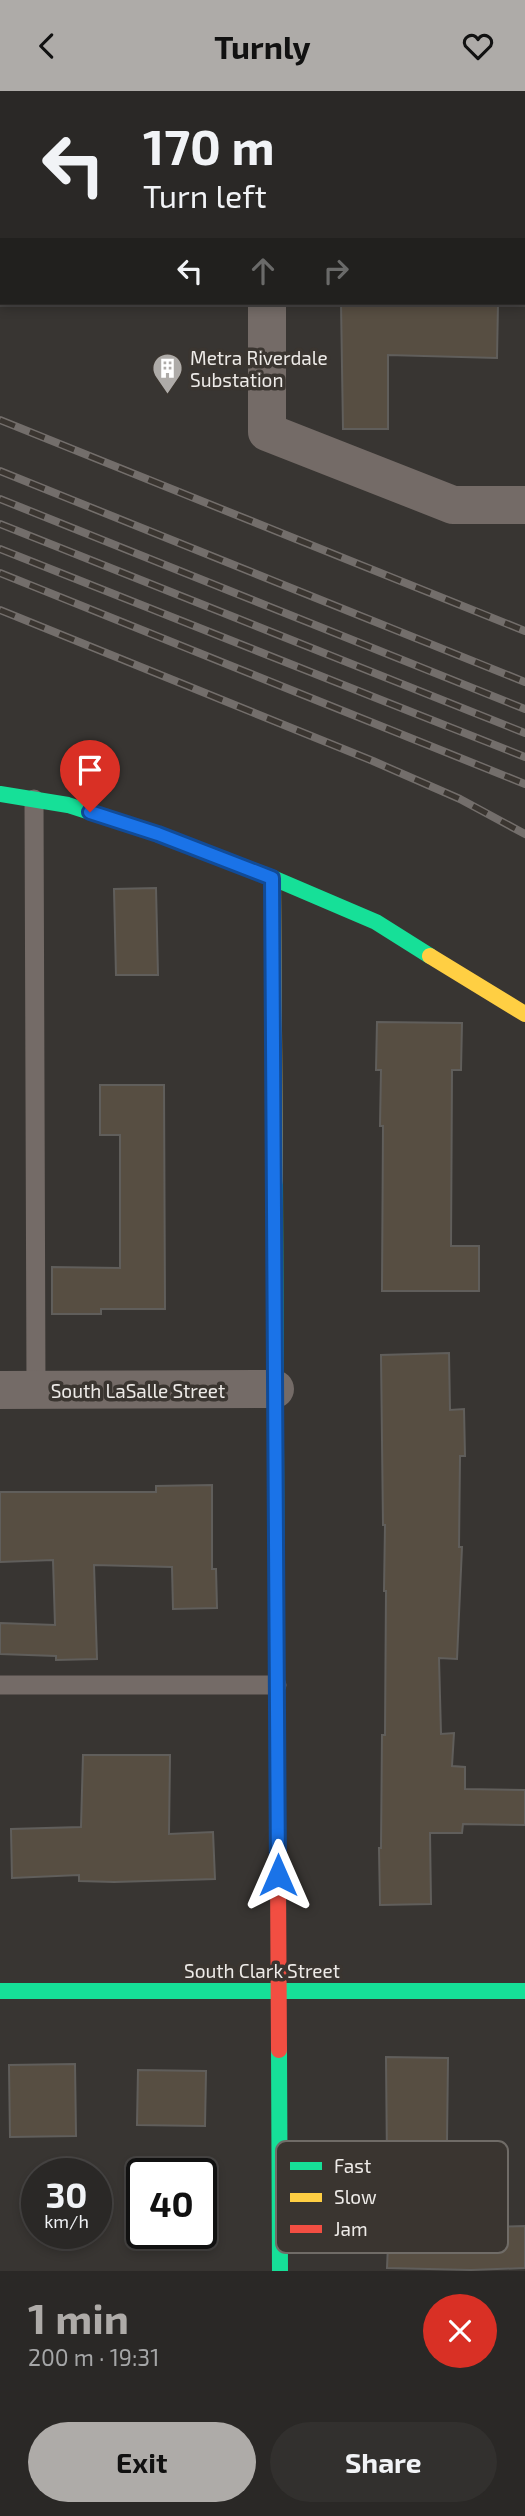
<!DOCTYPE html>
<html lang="en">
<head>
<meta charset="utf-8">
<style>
	:root { --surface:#2a2826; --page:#32302e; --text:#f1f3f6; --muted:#a5a6a7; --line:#464443; --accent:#aeaba8 }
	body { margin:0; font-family:"Exo 2",sans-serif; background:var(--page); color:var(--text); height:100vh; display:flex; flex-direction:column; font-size:26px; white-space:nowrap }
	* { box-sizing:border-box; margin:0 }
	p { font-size:23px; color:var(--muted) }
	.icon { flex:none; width:38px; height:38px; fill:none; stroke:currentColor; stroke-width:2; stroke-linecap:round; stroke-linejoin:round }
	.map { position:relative; height:2180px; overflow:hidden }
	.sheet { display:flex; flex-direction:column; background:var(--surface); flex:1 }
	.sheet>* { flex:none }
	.hud { position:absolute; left:0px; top:0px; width:525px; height:214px; box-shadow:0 4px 10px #0003,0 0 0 2px var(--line); background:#2a2826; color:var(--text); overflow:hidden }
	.speed { position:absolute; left:21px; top:2067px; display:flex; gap:14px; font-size:35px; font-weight:700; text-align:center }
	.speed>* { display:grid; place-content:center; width:91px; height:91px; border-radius:50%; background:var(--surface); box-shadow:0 4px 10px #0003,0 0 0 2px var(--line); line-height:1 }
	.speed small { font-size:18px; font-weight:400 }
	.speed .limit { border:4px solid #111; border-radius:10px; background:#fff; color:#111 }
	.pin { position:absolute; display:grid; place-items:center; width:60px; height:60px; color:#fff; margin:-72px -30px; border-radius:50% 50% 50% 0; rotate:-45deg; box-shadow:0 0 7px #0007 }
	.pin .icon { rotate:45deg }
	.me { position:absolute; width:77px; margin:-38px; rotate:0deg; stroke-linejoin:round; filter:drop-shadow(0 0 5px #0008) }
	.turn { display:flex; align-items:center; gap:24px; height:147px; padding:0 28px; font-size:32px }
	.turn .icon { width:91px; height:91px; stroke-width:2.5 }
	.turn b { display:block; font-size:49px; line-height:60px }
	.lanes { display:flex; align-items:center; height:66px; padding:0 28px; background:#0003; justify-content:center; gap:35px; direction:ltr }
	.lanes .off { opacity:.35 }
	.round { display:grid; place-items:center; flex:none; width:74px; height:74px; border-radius:37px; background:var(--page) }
	.overview { display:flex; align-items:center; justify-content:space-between; height:119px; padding:0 28px }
	h1 { font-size:42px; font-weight:700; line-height:52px; color:var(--accent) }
	.button { display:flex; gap:14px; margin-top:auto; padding:14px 28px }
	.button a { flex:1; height:80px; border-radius:42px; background:var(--accent); color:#111; font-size:28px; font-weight:700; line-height:80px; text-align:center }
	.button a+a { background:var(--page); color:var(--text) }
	header { display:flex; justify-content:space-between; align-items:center; height:91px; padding:0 28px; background:var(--accent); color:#111; font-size:32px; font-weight:700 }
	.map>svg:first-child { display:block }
	.building { fill:#574e42; stroke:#605e5b; stroke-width:2 }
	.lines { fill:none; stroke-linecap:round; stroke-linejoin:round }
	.lane { stroke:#746b67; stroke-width:19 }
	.street { stroke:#746b67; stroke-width:38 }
	.fast { stroke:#16e098; stroke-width:16 }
	.slow { stroke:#ffcf43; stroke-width:16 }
	.jam { stroke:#f24e42; stroke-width:16 }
	.rail-casing { stroke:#736e6b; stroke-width:8 }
	.rail { stroke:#3a3530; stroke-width:5; stroke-dasharray:16; stroke-linecap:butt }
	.route-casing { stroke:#114b97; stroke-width:18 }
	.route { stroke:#1a73e8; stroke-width:12 }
	.labels { text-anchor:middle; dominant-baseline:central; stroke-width:7; stroke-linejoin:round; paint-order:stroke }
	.poi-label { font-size:19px; fill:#eeebe8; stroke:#3a3530; text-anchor:start }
	.street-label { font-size:19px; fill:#eeebe8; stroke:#3a3530 }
	.key { fill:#3a3530; stroke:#706c67; stroke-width:2 }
	.key-label { font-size:19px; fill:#eeebe8 }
</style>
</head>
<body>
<header><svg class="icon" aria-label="back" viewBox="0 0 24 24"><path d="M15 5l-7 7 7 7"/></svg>Turnly<svg class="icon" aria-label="heart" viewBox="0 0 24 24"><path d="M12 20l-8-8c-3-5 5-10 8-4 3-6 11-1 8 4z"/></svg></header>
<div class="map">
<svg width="525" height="2180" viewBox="0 0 525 2180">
	<rect width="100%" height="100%" fill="#383532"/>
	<g class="building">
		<polygon points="341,212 498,212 497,267 388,264 388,338 343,338"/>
		<polygon points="156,797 158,884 116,884 114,798"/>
		<polygon points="377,931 462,932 461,979 452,979 451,1155 479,1155 479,1200 382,1200 383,1035 380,1035 381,979 376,979"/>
		<polygon points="100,994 164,994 165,1218 101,1218 101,1223 52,1223 52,1176 120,1177 120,1044 100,1044"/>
		<polygon points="449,1262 450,1319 464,1318 465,1365 460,1365 459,1456 462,1456 457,1568 439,1567 441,1643 454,1642 452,1675 465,1676 465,1698 525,1699 525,1734 463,1733 462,1742 430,1742 431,1813 380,1814 379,1757 381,1757 382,1644 385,1644 386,1500 384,1500 385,1434 383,1434 381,1264"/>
		<polygon points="212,1394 212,1478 216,1478 217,1517 173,1518 172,1476 94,1474 97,1568 56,1569 56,1565 0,1563 0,1532 55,1534 53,1469 0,1471 0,1401 156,1401 156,1395"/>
		<polygon points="83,1664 170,1664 169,1743 213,1741 215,1788 114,1791 79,1790 79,1784 12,1787 11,1738 81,1736"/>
		<polygon points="386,1966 448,1967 447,2051 432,2051 433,2070 387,2071"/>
		<polygon points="75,1973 76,2045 10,2046 9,1974"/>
		<polygon points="138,1979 206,1980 205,2035 137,2034"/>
		<polygon points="389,2131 468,2133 467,2137 525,2135 525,2177 471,2179 387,2177"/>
	</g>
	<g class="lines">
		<g class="lane">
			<polyline points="34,708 36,1299"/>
			<polyline points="0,1594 277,1594"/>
		</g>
		<g class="street">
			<polyline points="266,0 266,2"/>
			<polyline points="0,95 2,95"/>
			<polyline points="523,96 525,96"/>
			<polyline points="267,212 267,341 453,414 525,414"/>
			<polyline points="0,1299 275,1298"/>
		</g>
		<g class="fast">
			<polyline points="0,703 68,714 158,743 273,787 376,831 430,865"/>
			<polyline points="275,1090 277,1612"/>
			<polyline points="0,1900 525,1900"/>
			<polyline points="279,1959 280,2180"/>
		</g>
		<g class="slow">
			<polyline points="273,787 275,1090"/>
			<polyline points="430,865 525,923"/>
		</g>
		<polyline class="jam" points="277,1612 279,1959"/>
		<defs>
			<g id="rail">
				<polyline points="0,329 525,540"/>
				<polyline points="0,380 525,591"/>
				<polyline points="0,408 525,618"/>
				<polyline points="0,433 525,642"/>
				<polyline points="0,458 525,666"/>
				<polyline points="0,482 525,693"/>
				<polyline points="0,519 373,670 460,708 525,743"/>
			</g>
		</defs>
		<use href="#rail" class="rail-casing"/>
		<use href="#rail" class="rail"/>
	</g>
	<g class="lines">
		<defs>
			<polyline id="route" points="90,721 158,743 272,787 278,1784"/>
		</defs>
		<use href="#route" class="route-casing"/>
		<use href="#route" class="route"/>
	</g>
	<defs>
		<symbol id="building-pin" viewBox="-11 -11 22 30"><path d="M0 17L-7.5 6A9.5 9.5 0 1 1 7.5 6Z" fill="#aeaba8" stroke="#3a3530"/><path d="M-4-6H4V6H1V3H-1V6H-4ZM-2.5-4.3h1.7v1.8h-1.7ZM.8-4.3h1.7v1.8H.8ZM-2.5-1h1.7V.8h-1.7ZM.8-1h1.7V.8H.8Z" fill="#fff"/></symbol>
	</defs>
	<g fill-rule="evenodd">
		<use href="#building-pin" x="150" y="260" width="35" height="47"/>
	</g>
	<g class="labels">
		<g class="poi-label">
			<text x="190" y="266">Metra Riverdale<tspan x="190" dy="22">Substation</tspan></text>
		</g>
		<g class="street-label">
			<text x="138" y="1299">South LaSalle Street</text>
			<text x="262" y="1879">South Clark Street</text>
		</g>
	</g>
	<rect x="276" y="2050" width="232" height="112" rx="10" class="key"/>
	<rect x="290" y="2071" width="32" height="8" fill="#16e098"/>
	<rect x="290" y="2102" width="32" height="9" fill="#ffcf43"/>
	<rect x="290" y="2134" width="32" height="8" fill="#f24e42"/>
	<g class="key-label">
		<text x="334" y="2082">Fast</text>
		<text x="334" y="2113">Slow</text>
		<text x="334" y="2145">Jam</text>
	</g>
</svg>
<div class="speed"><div>30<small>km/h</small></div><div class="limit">40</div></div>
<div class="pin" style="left:90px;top:721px;background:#d93025"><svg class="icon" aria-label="arrive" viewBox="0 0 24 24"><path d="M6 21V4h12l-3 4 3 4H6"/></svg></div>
<svg class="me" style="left:278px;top:1784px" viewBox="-20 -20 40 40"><path d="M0-17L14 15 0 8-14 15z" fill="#1a73e8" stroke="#fff" stroke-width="4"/></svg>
<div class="hud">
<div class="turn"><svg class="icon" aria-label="left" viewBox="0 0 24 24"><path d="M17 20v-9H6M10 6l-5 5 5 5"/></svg><div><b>170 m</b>Turn left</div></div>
<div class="lanes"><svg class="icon" aria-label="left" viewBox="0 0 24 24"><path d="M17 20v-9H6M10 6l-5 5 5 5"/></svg><svg class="icon off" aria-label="ahead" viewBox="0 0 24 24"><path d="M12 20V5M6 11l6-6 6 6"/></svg><svg class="icon off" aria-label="right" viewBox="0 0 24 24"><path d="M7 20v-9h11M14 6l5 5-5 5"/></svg></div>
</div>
</div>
<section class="sheet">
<div class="overview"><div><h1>1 min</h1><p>200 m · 19:31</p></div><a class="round" style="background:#d93025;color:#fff"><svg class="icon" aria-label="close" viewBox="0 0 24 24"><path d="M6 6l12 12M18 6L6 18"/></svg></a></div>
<div class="button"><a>Exit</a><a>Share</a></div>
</section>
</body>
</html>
